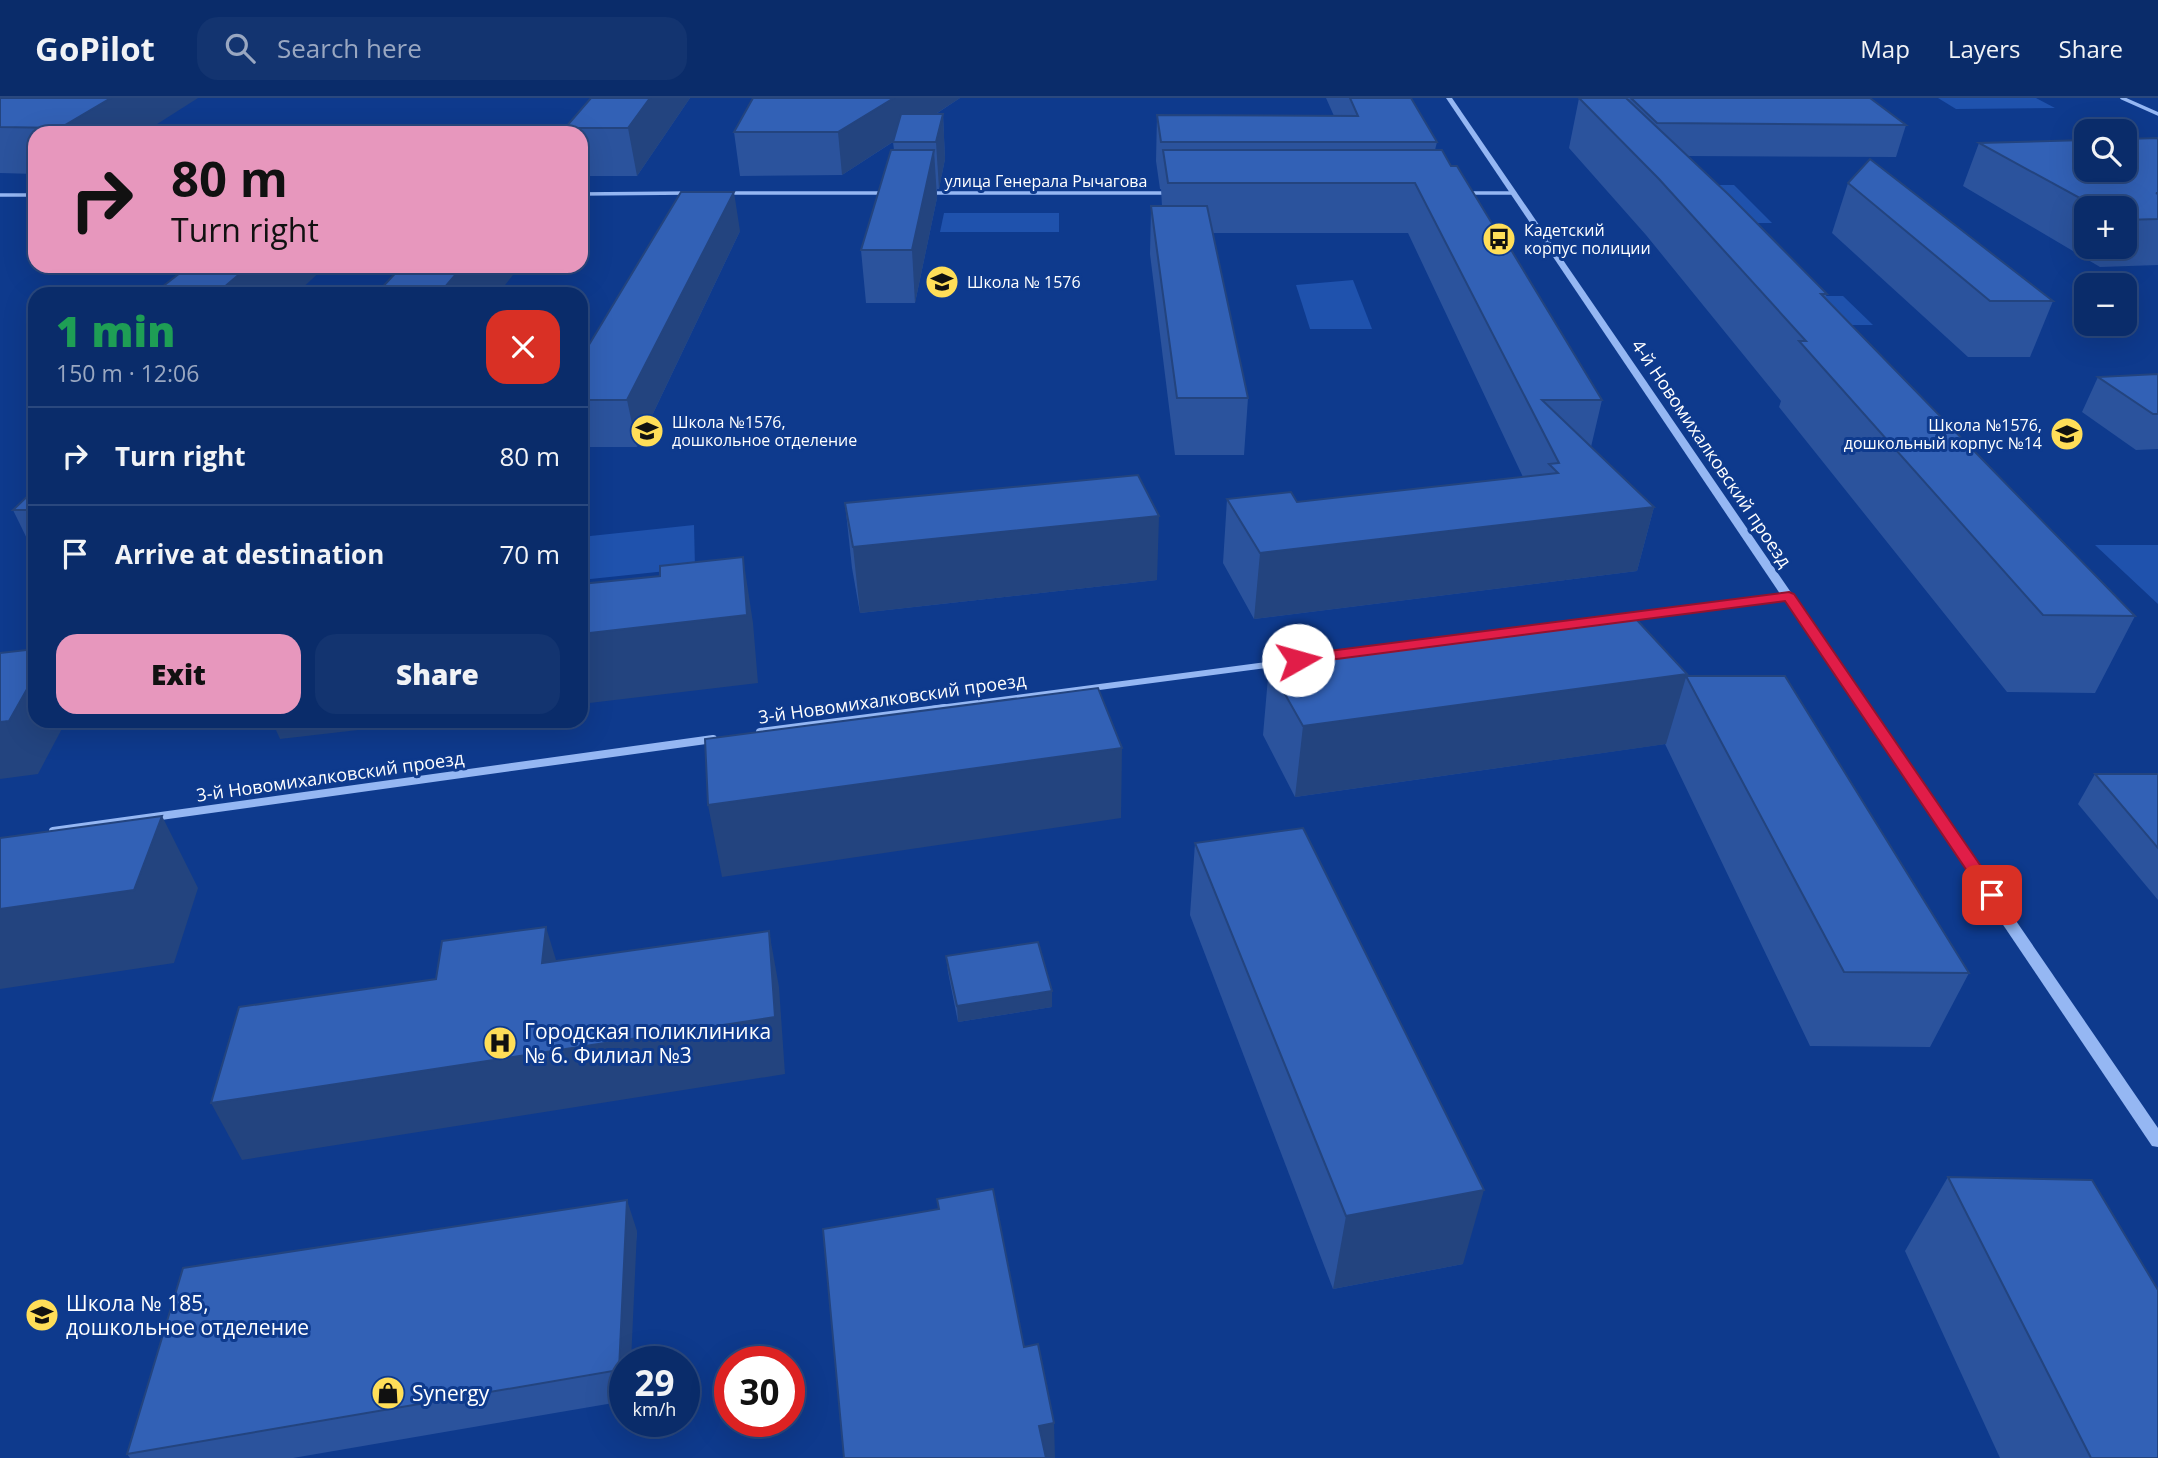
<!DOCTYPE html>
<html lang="en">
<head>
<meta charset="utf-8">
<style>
	:root { --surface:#0a2c6a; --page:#133470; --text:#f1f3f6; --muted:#99a7c1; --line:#2a487e; --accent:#e797bd }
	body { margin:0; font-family:"Open Sans",sans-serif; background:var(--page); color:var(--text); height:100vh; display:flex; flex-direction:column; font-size:26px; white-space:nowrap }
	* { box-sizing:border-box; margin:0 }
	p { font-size:23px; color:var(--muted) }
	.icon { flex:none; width:38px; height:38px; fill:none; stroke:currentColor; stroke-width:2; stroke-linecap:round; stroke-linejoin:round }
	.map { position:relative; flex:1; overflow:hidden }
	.sheet { position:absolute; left:28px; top:189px; width:560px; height:441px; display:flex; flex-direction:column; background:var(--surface); border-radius:21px; box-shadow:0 7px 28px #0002,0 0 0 2px var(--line) }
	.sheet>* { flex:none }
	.banner { position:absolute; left:28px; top:28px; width:560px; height:147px; border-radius:21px; box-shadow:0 7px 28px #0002,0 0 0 2px var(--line); background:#e797bd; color:#111; overflow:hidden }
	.buttons { position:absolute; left:2074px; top:21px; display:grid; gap:14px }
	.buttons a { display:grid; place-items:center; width:63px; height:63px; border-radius:14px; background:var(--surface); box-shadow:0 7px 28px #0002,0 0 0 2px var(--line); font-size:35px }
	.speed { position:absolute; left:609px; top:1248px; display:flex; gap:14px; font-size:35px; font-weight:700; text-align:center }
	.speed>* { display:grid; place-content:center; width:91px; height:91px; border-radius:50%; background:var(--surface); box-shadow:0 7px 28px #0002,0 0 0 2px var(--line); line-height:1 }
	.speed small { font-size:18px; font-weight:400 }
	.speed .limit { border:10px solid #d22; background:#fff; color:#111 }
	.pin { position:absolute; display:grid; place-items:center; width:60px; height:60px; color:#fff; margin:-30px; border-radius:14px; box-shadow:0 4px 10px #0006 }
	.me { position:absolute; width:77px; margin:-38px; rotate:83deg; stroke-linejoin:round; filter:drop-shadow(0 0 5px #0008) }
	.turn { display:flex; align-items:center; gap:24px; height:147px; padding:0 28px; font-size:32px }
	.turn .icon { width:91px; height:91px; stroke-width:2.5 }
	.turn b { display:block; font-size:49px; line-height:60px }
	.round { display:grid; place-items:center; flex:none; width:74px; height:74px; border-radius:21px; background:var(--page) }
	.headline { display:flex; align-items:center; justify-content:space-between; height:119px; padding:0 28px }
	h1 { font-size:42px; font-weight:800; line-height:52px; color:#1e9e55 }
	.button { display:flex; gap:14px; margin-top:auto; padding:14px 28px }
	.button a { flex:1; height:80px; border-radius:21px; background:var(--accent); color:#111; font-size:28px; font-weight:800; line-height:80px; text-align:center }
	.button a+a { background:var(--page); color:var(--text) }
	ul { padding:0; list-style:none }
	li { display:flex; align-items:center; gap:21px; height:98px; padding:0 28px; border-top:2px solid var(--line) }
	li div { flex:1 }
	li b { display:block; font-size:26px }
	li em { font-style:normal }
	header { display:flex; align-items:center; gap:42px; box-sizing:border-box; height:98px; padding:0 35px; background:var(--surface); border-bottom:2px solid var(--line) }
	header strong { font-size:33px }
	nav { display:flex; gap:38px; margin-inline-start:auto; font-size:24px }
	.search { width:490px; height:63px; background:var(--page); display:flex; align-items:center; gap:18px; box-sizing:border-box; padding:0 24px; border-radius:21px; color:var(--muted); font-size:26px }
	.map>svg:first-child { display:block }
	.green { fill:#1f52ad }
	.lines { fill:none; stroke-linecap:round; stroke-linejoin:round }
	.minor-far2 { stroke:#95b7f3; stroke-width:3.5 }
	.minor-far1 { stroke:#95b7f3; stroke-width:6 }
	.minor { stroke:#95b7f3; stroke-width:8 }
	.tertiary { fill:#95b7f3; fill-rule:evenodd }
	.wall { fill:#2b539d; fill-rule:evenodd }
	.shaded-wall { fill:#23447f }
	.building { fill:#3261b6; stroke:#23447f; stroke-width:2 }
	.route { fill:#e11d48; stroke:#92132f; stroke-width:2 }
	.labels { text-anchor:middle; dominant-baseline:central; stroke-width:6; stroke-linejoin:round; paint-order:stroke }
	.far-street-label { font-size:16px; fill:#fff; stroke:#0e3a8d }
	.far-poi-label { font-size:16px; fill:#fff; stroke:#0e3a8d; text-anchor:start }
	.street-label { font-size:18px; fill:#fff; stroke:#0e3a8d }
	.near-poi-label { font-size:21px; fill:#fff; stroke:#0e3a8d; text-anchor:start }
</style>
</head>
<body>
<header>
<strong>GoPilot</strong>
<div class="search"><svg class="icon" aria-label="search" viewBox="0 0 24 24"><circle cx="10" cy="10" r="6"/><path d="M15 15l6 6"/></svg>Search here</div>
<nav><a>Map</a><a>Layers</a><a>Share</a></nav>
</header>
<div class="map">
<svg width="2158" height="1360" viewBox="0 0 2158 1360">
	<rect width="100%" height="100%" fill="#0e3a8d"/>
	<g class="green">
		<polygon points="1938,0 2036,0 2055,10 1956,11"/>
		<polygon points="1708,87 1734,87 1772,125 1743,125"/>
		<polygon points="944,115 1059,115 1059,134 940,134"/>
		<polygon points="1353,182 1372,231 1310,231 1296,187"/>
		<polygon points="1815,198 1843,198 1873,227 1843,227"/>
		<polygon points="694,427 695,470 581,482 581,439"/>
		<polygon points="2095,447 2158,447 2158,506"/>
	</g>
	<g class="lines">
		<g class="minor-far2">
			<polyline points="2122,0 2158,16"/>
			<polyline points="725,95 885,95"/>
			<polyline points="928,95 1168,95"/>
			<polyline points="1467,95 1512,95"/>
			<polyline points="581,96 689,95"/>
			<polyline points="0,97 35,97"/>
		</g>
		<polyline class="minor-far1" points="932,611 1789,498"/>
		<g class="minor">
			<polyline points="760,634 945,610"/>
			<polyline points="53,733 713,641"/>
		</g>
		<polygon class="tertiary" points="1446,0 1452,0 2158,1030 2158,1049 2152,1048"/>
	</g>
	<g class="wall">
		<polygon points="0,0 143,35 35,35 35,76 0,75"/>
		<polygon points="591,0 690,0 637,78 581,78 581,35 566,35 565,30"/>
		<polygon points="753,0 960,0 936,16 943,16 945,61 939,91 937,91 937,100 915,205 866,205 861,152 894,52 893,44 842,77 740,78 734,34"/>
		<polygon points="1326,0 1411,0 1437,44 1435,52 1602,302 1591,349 1654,409 1637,473 1254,521 1223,465 1227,401 1297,404 1523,379 1408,135 1213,135 1248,300 1244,357 1175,357 1150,156 1151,108 1162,108 1161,91 1160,91 1156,63 1157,17 1334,18"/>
		<polygon points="1579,0 1870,0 1906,27 1896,59 1687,58 1827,196 1825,200 2135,518 2095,595 2007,594 1779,309 1781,303 1646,137 1569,50"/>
		<path d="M2158 40V167L2100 169 1963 88 1979 45ZM2086 110H2124V149H2086Z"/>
		<polygon points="1848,85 2053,203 2030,259 1968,259 1832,135"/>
		<polygon points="740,133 637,349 581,349 581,260"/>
		<polygon points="2158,276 2158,351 2136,352 2082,314 2098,279"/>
		<polygon points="35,391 35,457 13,412"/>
		<polygon points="845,405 1157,482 860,515 852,470"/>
		<polygon points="1269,568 1687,578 1969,875 1930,949 1810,948 1665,646 1295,699 1263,637"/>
		<polygon points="2095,676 2158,676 2158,802 2078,706"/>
		<polygon points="1195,745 1463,1166 1333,1191 1190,817"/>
		<polygon points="946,858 1052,909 958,924 948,874"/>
		<polygon points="1948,1079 2158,1360 2000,1360 1905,1153"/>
		<polygon points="637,1133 625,1264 625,1303 293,1360 130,1360 127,1356"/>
	</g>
	<g class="shaded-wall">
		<polygon points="111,0 198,0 143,35 62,35 60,30"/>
		<polygon points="650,0 690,0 637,78 628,30"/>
		<polygon points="894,0 960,0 842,77 838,34"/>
		<polygon points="943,16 945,61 939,91 936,44"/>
		<polygon points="934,52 937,100 915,205 912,152"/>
		<polygon points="734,94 740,133 637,349 627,302"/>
		<polygon points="249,168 326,168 296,196 216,196"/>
		<polygon points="463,168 520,168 498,196 439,196"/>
		<polygon points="1654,409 1637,473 1254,521 1260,455"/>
		<polygon points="1159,418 1157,482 860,515 853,449"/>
		<polygon points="743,459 753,525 758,585 581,606 581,536"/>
		<polygon points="1687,576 1666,646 1295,699 1303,628"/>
		<polygon points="35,577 35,623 66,623 38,676 0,681 0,624"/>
		<polygon points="272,623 436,623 280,641"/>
		<polygon points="1122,650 1121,720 722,779 708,707"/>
		<polygon points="162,718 198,790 174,865 0,891 0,811"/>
		<polygon points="546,829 563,885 542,865"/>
		<polygon points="769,833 779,889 785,976 242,1062 211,1005"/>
		<polygon points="1052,893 1052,909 958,924 957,908"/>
		<polygon points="1484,1092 1463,1166 1333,1191 1346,1118"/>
		<polygon points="627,1102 637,1133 631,1264 625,1264 625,1288 619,1272"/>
		<polygon points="1054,1325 1055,1360 1040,1360 1039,1328"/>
	</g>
	<g class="building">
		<polygon points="0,0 111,0 60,30 0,29"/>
		<polygon points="591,0 650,0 628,30 565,30"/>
		<polygon points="753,0 894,0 838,34 734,34"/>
		<polygon points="1350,0 1411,0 1437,44 1161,44 1157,17 1358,18"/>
		<polygon points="1579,0 1626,0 1729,97 1827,196 1821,196 2135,518 2043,517 1799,243 1806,243 1659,81"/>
		<polygon points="1631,0 1870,0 1906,27 1657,25"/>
		<polygon points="901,16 943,16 936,44 893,44"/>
		<polygon points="2158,40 2158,95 2156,95 2158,96 2158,121 2124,122 2124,110 2098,110 1979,45 2086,42 2086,72 2124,72 2124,41"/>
		<polygon points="891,52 934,52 912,152 861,152"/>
		<polygon points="1163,52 1442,52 1451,68 1457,68 1493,127 1496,127 1602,302 1542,302 1654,409 1260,455 1227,401 1291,394 1297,404 1431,389 1558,375 1549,366 1559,365 1415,85 1168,85"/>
		<polygon points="1870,61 2053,203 1990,203 1848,85"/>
		<polygon points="681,94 734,94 627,302 581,302 581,260"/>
		<polygon points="1151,108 1207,108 1248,300 1177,300"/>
		<polygon points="189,168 249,168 216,196 153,196"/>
		<polygon points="402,168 463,168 439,196 376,196"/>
		<polygon points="2158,276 2158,316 2153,316 2098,279"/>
		<polygon points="1138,377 1159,418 853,449 845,405"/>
		<polygon points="35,391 35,412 13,412"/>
		<polygon points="743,459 747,517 581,536 581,486 660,478 660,468"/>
		<polygon points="1636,521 1687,576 1303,628 1269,568"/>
		<polygon points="35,551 35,577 9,623 0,624 0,555"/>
		<polygon points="1686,578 1785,578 1969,875 1844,874"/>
		<polygon points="1098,590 1122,650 708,707 705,641"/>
		<polygon points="2095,676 2158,676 2158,750"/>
		<polygon points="162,718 134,792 0,811 0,740"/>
		<polygon points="1303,730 1484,1092 1346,1118 1195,745"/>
		<polygon points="546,829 542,865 769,833 775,919 211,1005 239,909 436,881 442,843"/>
		<polygon points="1038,844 1052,893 957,908 946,858"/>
		<polygon points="1948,1079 2092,1082 2158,1192 2158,1360 2091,1360"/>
		<polygon points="993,1091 1024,1249 1038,1246 1054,1325 1039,1328 1046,1360 844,1360 823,1131 939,1111 937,1101"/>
		<polygon points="627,1102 619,1272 127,1356 183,1170"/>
	</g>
	<polygon class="route" points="1789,494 1794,496 1998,793 2001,797 1998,801 1986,801 1785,503 1298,566 1291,562 1298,557"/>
	<defs>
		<symbol id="bus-disc" viewBox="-11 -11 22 22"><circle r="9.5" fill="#ffde58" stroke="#0e3a8d"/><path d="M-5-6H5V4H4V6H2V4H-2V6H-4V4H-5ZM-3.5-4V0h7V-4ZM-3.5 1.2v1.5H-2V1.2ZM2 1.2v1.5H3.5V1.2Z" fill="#111"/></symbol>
		<symbol id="school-disc" viewBox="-11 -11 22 22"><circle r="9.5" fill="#ffde58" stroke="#0e3a8d"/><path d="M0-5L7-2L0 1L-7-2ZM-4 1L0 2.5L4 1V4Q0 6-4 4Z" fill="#111"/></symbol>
		<symbol id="hospital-disc" viewBox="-11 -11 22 22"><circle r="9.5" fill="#ffde58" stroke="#0e3a8d"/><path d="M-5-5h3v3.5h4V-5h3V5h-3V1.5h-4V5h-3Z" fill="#111"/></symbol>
		<symbol id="shop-disc" viewBox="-11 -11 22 22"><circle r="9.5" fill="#ffde58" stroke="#0e3a8d"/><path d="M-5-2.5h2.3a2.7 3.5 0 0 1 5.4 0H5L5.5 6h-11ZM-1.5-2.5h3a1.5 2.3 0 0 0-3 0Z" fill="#111"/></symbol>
	</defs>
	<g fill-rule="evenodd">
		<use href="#bus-disc" x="1480" y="122" width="38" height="38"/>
		<use href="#school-disc" x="923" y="165" width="38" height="38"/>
		<use href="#school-disc" x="628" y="314" width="38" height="38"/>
		<use href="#school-disc" x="2048" y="317" width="38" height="38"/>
		<use href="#hospital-disc" x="481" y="926" width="38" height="38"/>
		<use href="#school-disc" x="23" y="1198" width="38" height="38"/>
		<use href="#shop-disc" x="369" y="1276" width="38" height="38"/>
	</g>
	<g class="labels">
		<g class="far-street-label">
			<text x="1046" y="83">улица Генерала Рычагова</text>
		</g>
		<g class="far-poi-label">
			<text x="1524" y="132">Кадетский<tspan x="1524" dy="18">корпус полиции</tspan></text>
			<text x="967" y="184">Школа № 1576</text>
			<text x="672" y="324">Школа №1576,<tspan x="672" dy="18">дошкольное отделение</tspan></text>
			<text x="2042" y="327" text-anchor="end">Школа №1576,<tspan x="2042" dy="18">дошкольный корпус №14</tspan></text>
		</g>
		<g class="street-label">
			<text transform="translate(1712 355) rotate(56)">4-й Новомихалковский проезд</text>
			<text transform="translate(892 600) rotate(-8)">3-й Новомихалковский проезд</text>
			<text transform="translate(330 678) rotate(-8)">3-й Новомихалковский проезд</text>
		</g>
		<g class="near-poi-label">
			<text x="524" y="933">Городская поликлиника<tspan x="524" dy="24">№ 6. Филиал №3</tspan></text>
			<text x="66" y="1205">Школа № 185,<tspan x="66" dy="24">дошкольное отделение</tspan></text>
			<text x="412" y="1295">Synergy</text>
		</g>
	</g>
</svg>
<div class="buttons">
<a><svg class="icon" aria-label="search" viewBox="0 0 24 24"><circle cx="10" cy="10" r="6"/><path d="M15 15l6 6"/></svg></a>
<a>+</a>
<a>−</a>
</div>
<div class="speed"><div>29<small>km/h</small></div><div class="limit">30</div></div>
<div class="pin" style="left:1992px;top:797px;background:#d93025"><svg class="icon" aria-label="arrive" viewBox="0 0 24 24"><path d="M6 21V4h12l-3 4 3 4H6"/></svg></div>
<svg class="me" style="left:1298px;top:562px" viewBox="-20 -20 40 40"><circle r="19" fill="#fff"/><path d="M0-13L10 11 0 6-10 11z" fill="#e11d48"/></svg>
<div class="banner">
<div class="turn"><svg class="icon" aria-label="right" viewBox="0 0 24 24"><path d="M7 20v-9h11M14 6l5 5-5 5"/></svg><div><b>80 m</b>Turn right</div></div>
</div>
<section class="sheet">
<div class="headline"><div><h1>1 min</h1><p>150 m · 12:06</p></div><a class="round" style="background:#d93025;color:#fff"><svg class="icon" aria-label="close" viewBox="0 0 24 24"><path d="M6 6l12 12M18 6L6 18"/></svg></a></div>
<ul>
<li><svg class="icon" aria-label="right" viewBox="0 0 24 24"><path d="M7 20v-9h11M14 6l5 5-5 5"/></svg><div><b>Turn right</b></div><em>80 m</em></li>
<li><svg class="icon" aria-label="arrive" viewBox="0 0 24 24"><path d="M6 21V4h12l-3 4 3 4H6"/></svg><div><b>Arrive at destination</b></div><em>70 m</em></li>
</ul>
<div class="button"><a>Exit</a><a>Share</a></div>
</section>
</div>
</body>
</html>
